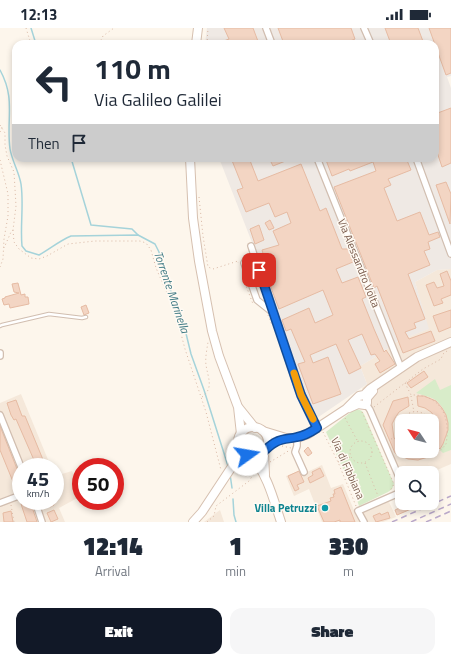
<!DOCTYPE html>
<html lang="en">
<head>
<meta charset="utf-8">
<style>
	:root { --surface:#fff; --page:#f6f6f7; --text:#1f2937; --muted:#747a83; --accent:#111827 }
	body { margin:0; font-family:"Titillium Web",sans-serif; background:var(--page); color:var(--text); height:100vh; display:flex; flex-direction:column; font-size:15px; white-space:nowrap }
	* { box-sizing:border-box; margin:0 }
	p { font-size:13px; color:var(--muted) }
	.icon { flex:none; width:22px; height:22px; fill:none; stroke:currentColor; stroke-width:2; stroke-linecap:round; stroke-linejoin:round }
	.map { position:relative; height:494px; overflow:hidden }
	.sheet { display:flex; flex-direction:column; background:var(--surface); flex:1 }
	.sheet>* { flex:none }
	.hud { position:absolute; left:12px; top:12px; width:427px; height:122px; border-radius:12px; box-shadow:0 2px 6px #0003; background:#fff; color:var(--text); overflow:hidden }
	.needle { width:26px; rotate:306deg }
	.controls { position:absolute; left:395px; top:386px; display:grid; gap:8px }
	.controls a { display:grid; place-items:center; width:44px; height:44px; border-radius:8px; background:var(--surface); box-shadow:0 2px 6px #0003; font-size:20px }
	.speed { position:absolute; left:12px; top:430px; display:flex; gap:8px; font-size:20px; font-weight:700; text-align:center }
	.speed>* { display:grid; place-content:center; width:52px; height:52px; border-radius:50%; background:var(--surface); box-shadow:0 2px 6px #0003; line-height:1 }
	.speed small { font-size:10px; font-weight:400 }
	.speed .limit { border:6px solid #d22; background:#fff; color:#111 }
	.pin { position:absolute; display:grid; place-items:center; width:34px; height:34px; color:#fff; margin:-17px; border-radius:8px; box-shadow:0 2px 6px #0006 }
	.me { position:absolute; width:44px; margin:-22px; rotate:77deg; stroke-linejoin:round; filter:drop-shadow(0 0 3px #0008) }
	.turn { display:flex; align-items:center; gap:14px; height:84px; padding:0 16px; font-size:18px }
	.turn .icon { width:52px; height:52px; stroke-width:2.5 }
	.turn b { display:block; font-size:28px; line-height:34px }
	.then { display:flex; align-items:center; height:38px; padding:0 16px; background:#0003; gap:8px; font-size:15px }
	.eta { display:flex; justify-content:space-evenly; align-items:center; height:68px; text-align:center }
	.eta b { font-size:24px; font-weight:800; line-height:28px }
	.button { display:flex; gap:8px; margin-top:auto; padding:8px 16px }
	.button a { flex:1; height:46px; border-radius:12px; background:var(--accent); color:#fff; font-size:16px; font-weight:800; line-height:46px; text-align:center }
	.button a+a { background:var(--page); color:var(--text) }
	.status { display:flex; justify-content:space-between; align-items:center; height:28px; padding:0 20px; background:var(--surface); direction:ltr }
	.status svg { height:11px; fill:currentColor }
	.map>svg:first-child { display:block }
	.residential { fill:#f5e8da; fill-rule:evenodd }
	.industrial { fill:#efe9e4 }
	.green { fill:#d8ecc9 }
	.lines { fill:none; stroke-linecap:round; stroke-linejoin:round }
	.stream { stroke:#a5d3da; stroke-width:1.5 }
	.building { fill:#f3d5c3; stroke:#e6bba3 }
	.lane-casing { stroke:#d1beb0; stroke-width:4.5 }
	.street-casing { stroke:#d1beb0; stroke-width:8 }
	.secondary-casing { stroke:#d6c0b0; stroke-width:10 }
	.path { stroke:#d9b8a5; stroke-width:1; stroke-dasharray:1 3; stroke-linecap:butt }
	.lane { stroke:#fff; stroke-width:2.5 }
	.street { stroke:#fff; stroke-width:5.5 }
	.secondary { stroke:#fff; stroke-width:8 }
	.rail { stroke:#b9a8c9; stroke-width:1.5; stroke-dasharray:6 4; stroke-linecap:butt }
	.route-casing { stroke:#114b97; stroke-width:10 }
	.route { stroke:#1a73e8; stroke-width:7 }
	.slow { stroke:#f59e0b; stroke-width:7 }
	.culture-dot { fill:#0f9aa8; stroke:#fffaf3; stroke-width:1.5 }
	.labels { text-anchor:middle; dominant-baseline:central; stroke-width:3; stroke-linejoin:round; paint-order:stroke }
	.street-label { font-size:11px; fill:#7a5c4d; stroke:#fffaf3 }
	.culture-label { font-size:11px; font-weight:bold; fill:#0d838f; stroke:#fffaf3; text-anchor:end }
	.water-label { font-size:12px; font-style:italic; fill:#437c86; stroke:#fffaf3 }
</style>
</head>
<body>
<div class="status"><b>12:13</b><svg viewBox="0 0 49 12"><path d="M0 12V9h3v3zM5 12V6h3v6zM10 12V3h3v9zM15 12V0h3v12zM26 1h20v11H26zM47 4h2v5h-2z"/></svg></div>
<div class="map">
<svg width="451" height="494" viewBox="0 0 451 494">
	<rect width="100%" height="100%" fill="#fdf6ec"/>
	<g class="residential">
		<path d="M451 241V436L430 445H402V447L362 360 367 356 360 338 377 328 398 313 428 301 415 254 437 242ZM402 393H432V423H402Z"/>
		<polygon points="21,366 51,439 21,439 21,473 55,473 55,448 72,443 81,463 81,468 59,480 65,494 0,494 0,375"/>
		<polygon points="322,437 331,460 343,456 356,487 388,472 396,489 383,494 322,494 309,461 294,468 286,448 301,442 303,446"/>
		<polygon points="220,482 224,494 204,494"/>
	</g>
	<polygon class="industrial" points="207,0 451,0 451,48 447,49 451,60 451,241 437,242 415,254 429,301 398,313 377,328 360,338 367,356 317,390 304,365 253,217 219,130 435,130 435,16 205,16"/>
	<g class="green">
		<path d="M435 351 440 362 451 357V422L443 425 440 422C451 406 451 383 434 371 428 368 421 367 416 365Z"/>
		<polygon points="357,381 362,383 364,386 394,456 392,461 388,464 359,478 354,463 361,459 358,453 350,456 326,404 351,384"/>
		<polygon points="413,386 422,388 427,393 404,393 409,388"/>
	</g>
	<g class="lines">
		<g class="stream">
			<polyline points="31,0 36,16"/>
			<path d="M0 42C16 71 6 91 10 121 12 133 19 144 21 156 24 177 20 198 22 218L26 223 39 227C50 221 59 213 71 208L138 207 155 216 159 224 161 240 182 289 191 326 204 362 228 438"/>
			<polyline points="71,130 91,197 132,201 138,207"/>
			<polyline points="230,446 232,460"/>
			<polyline points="233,471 234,487 236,494"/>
		</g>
	</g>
	<g class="building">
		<polygon points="224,0 253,0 259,16 216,16 229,11"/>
		<polygon points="278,0 351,0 355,11 343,16 284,16"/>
		<polygon points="385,0 418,0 424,16 391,16"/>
		<polygon points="429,0 451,0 451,45 446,47"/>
		<polygon points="451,80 451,135 442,139 435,118 435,86"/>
		<polygon points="231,130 249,130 258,153 301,136 320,183 326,180 342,221 348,221 353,234 336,241 342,255 358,249 366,269 362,271 374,301 384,324 386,322 395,336 380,345 375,336 380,333 375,326 371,327 362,306 348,312 361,340 349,346 336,316 310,327 313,335 328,329 341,366 313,376 298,336 305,334 291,301 286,303 282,292 309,280 315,295 333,287 323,262 279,281 260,230 264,229 262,222 279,217 273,203 291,195 287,184 275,189 269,175 246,184 237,162 243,160"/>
		<polygon points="269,130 293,130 273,138"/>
		<polygon points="333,130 406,130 411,142 388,151 391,157 384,160 397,193 420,184 429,207 438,204 440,209 428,214 430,221 424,223 430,237 408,246 425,291 414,295 416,300 405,304 409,311 431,303 435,313 403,325 377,258 374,260 334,159 376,143 373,134 350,143 349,141 332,148 326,132"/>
		<polygon points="446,154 451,166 450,196 436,157"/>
		<polygon points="270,192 274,200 269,202 265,195"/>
		<polygon points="259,197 264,212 255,216 250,201"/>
		<polygon points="447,243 451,253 451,267 441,271 443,275 434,278 426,257 434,254 437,260 444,258 440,246"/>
		<polygon points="18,255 21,267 25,266 25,269 28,269 29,276 10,280 9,276 4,277 2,271 5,270 5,269 19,265 14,264 12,256"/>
		<polygon points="86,277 89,285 84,287 81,279"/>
		<polygon points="451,282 451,299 439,304 433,288"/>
		<polygon points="424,343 428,349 411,360 407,355"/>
		<polygon points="417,368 424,368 436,373 442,380 446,387 448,395 448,402 443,416 440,421 433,414 438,403 437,396 435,389 431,384 425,380 418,378"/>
		<polygon points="408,369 409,378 399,384 395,390 392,396 394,410 402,419 402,423 431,423 434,426 428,429 418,432 408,431 395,425 383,397 393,373"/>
		<polygon points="16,372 22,388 25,388 46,439 37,439 16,391 14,392 11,387 7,375"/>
		<polygon points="0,398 17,441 21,447 21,458 16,461 0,422"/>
		<polygon points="308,419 312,425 308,428 304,423"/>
		<polygon points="320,440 324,448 310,455 308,450 313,447 312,444"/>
		<polygon points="299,443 304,454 297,457 299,461 295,463 288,448"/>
		<polygon points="58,458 61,465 55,467 55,459"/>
		<polygon points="341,459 355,494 340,494 340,492 334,494 324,494 317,478 331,473 330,470 334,469 333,466 335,466 334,462"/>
		<polygon points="30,473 37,494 27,494 21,476"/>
		<polygon points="42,473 56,473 53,474 54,477 50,479 49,476 44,478"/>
		<polygon points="405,475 425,475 397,487 395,482 406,477"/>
		<polygon points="54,482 58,491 51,494 47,485"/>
		<polygon points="11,483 13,494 4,494 3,485"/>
		<polygon points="388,484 390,490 376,494 373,488 380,485 381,487"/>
	</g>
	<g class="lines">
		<defs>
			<polyline id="lane" points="0,298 2,297 49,286 82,290 86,289"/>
			<g id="street">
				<polyline points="266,0 272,16"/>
				<polyline points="364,0 371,16"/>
				<polyline points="317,130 401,340"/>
				<polyline points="416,130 451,226"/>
				<polyline points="251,218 301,367 317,400"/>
				<polyline points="254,228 247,230 244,235 257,272 272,284"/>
				<polyline points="0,325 0,328"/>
				<polyline points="366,376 370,382 402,456"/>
				<polyline points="0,387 21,439"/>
				<polyline points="297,410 297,418 295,424 304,444"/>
				<polyline points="402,460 399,465 402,470"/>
				<polyline points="35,473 42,494"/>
				<polyline points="0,475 21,467"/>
				<polyline points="364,494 358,483 399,465"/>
			</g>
			<g id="secondary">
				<polyline points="196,16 198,0"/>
				<polyline points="190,130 193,190 199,233 212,303 219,328 238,379 241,406"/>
				<polyline points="239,380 255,400"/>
				<polyline points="349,380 358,376 365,377 367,375 367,370 373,363"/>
				<circle cx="253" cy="414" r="15"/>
				<polyline points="263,403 286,410"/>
				<polyline points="267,419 276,413 286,410 297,410 308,406 346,381 359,368 364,367 370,361 417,329 451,314"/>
				<polyline points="264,424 265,447"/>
				<path d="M252 429C268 448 273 470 281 494"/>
				<polyline points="193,494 202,484 233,437 239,413"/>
			</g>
		</defs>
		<use href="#lane" class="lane-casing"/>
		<use href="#street" class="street-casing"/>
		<use href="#secondary" class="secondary-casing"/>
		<g class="path">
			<polyline points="26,0 31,16"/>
			<polyline points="99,16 103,8 114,0"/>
			<polyline points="207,16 208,0"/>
			<polyline points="0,97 5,105 5,117 7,128 14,144 16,178 13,202 11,204 4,220"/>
			<polyline points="0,104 2,99"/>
			<polyline points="0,132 8,166 8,188 4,211 3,231 0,239"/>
			<polyline points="199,169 203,208 208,239 213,241 238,233 238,235"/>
			<polyline points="13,202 14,214 19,221 31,230 39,231 47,228 68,216 95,213 140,213 146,215 151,222 156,240 175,283 185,321 206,384 221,442"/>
			<polyline points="245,255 253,276"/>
			<polyline points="268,287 272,297"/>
			<path d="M405 355 411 367C440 366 451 388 446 416 444 419 440 422 438 425L432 419"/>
			<polyline points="411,368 414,384"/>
			<path d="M202 369C214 360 208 350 206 337 205 330 207 321 208 314"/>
			<polyline points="374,379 423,341 441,331 443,326 447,323"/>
			<polyline points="362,384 394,456 390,463"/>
			<polyline points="345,390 357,412"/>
			<polyline points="323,404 338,434 356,478"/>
			<path d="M402 409C391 388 420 373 430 393"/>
			<polyline points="391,411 401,408"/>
			<circle cx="361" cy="424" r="11"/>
			<polyline points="282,418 291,420"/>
			<polyline points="270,434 290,422"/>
			<polyline points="338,434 350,429"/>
			<polyline points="365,435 378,468"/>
			<polyline points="11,477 14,494"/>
			<polyline points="401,479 398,480 398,478 403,475"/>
			<polyline points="207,494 214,488 216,478 249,453 255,444"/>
		</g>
		<use href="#lane" class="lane"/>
		<use href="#street" class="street"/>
		<use href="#secondary" class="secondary"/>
		<g class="rail">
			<polyline points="392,494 451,468"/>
			<polyline points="411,494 451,476"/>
			<polyline points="426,494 451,483"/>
		</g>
	</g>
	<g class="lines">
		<defs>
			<path id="route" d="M247 427C261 432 265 419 276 414 283 410 290 411 297 409 305 408 311 404 317 400L301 367 259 242"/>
		</defs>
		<use href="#route" class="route-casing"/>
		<use href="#route" class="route"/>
		<polyline class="slow" points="294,345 301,367 313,391"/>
	</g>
	<circle class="culture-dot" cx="325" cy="480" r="4"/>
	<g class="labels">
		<g class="street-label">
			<text transform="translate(359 235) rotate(68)">Via Alessandro Volta</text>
			<text transform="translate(348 440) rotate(66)">Via di Fibbiana</text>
		</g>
		<g class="culture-label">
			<text x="317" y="480">Villa Petruzzi</text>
		</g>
		<g class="water-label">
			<text transform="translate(172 264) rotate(71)">Torrente Marinella</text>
		</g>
	</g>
</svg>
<div class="controls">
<a><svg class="needle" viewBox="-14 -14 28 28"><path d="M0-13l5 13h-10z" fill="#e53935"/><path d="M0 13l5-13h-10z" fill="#747a83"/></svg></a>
<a><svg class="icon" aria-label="search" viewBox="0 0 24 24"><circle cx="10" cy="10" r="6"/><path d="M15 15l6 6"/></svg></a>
</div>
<div class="speed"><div>45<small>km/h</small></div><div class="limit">50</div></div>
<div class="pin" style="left:259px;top:242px;background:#d93025"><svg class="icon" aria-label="arrive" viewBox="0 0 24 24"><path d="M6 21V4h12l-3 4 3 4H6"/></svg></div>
<svg class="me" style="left:247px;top:427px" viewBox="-20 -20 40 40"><circle r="19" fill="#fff"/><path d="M0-13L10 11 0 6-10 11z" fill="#1a73e8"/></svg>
<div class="hud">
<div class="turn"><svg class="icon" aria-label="left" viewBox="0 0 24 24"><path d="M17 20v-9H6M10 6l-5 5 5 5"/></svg><div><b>110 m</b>Via Galileo Galilei</div></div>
<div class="then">Then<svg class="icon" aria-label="arrive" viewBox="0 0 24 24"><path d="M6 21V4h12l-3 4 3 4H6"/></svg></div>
</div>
</div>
<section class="sheet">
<div class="eta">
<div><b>12:14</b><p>Arrival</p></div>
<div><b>1</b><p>min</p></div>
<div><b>330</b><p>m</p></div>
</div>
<div class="button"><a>Exit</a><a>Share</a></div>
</section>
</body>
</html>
